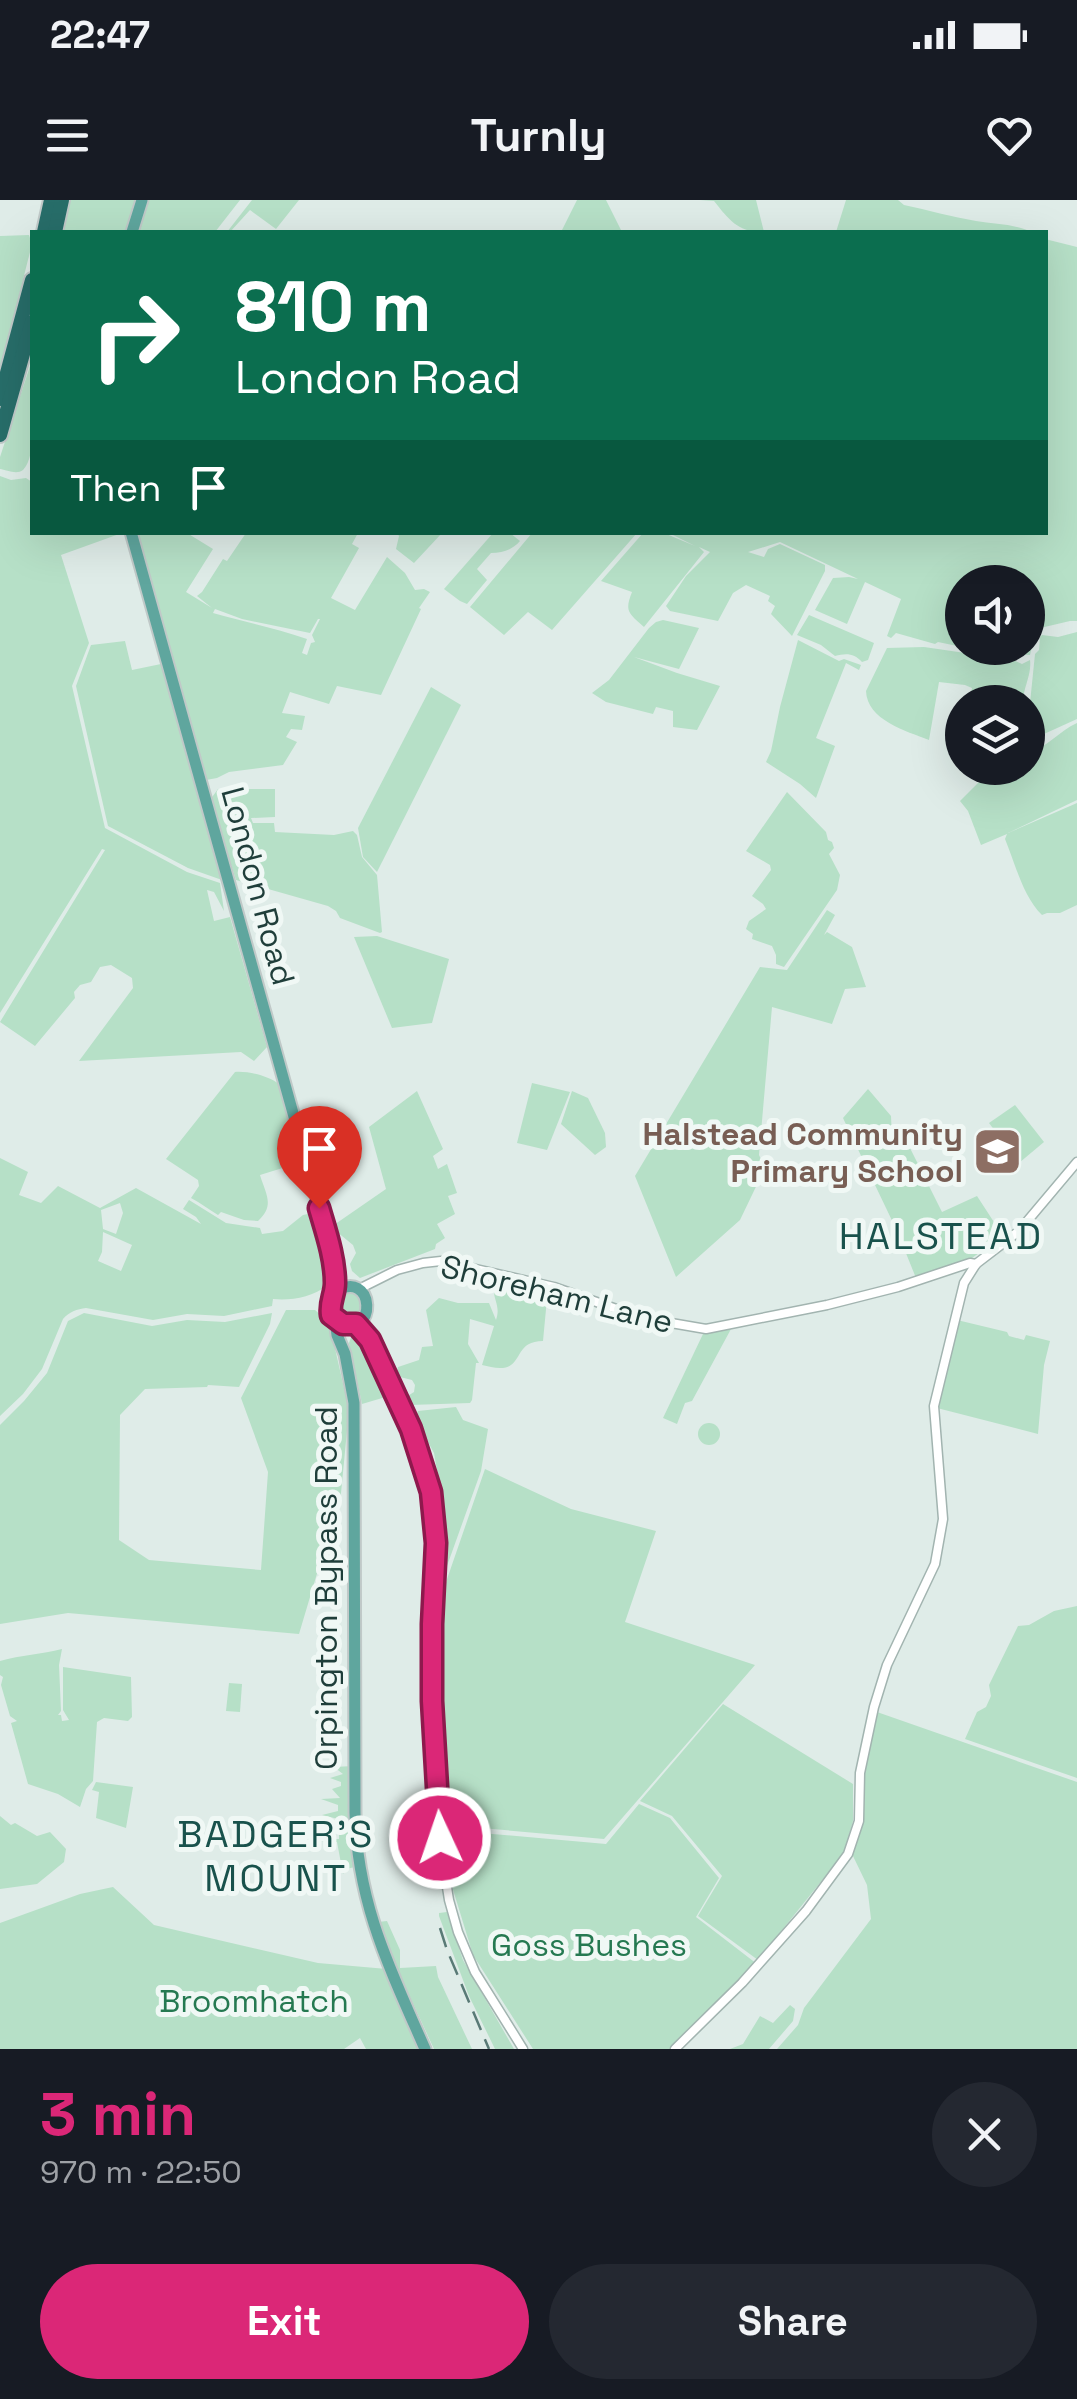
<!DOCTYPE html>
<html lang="en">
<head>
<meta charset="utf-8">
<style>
	:root { --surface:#171b24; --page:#242831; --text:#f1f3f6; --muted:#9ea1a6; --accent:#db2777 }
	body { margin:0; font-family:"Space Grotesk",sans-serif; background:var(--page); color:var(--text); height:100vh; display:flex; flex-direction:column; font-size:38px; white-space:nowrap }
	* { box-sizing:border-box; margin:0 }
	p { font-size:32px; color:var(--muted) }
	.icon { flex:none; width:55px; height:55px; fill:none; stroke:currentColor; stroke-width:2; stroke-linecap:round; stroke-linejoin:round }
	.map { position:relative; height:1849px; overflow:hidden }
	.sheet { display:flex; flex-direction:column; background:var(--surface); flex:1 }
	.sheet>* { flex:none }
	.top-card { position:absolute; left:30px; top:30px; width:1018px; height:305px; border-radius:0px; box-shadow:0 10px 40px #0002; background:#0b6e4f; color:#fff; overflow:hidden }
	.buttons { position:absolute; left:945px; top:365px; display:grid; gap:20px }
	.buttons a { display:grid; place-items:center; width:100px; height:100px; border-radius:50%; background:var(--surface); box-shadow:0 10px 40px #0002; font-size:50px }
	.pin { position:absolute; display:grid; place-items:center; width:85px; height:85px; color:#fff; margin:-102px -42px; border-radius:50% 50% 50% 0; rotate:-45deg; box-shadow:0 0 10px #0007 }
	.pin .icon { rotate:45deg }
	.me { position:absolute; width:110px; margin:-55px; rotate:357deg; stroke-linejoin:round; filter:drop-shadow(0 0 8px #0008) }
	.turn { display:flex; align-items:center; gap:35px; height:210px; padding:0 40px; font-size:45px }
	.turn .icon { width:130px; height:130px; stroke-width:2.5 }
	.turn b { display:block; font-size:70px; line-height:85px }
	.then { display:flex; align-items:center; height:95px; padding:0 40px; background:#0003; gap:20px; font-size:38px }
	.round { display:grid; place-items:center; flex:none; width:105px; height:105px; border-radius:52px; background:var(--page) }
	.head { display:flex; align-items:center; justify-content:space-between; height:170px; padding:0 40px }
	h1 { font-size:60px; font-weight:800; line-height:75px; color:var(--accent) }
	.button { display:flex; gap:20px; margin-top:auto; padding:20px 40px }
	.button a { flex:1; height:115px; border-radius:60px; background:var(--accent); color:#fff; font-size:40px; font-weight:800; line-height:115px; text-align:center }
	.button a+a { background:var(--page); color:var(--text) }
	.status { display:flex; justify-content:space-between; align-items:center; height:70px; padding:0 50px; background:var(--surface); direction:ltr }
	.status svg { height:28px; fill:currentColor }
	header { display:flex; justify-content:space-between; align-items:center; height:130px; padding:0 40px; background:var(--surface); font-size:45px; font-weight:800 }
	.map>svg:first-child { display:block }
	.green { fill:#b6e0c7; fill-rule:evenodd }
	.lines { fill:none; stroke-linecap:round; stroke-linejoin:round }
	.tertiary-casing { stroke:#a2b4b0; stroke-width:11 }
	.primary-casing { stroke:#c0c9c8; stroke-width:15 }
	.motorway-casing { stroke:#c0c9c8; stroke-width:18 }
	.tertiary { stroke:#fff; stroke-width:8 }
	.primary { stroke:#5fa69e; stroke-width:11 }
	.motorway { stroke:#276d69; stroke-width:14 }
	.rail { stroke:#597a76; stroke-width:2.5; stroke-dasharray:20 10; stroke-linecap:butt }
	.route-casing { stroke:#8e194d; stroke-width:25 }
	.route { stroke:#db2777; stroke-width:18 }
	.labels { text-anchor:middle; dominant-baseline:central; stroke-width:10; stroke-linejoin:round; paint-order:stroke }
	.street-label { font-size:32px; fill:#1f3e3a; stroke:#f0f8f5 }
	.education-label { font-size:32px; font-weight:bold; fill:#785e54; stroke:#f0f8f5; text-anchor:end }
	.park-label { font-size:32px; fill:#257951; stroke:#f0f8f5 }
	.quarter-label { font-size:38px; letter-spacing:2.5px; fill:#19524c; stroke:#f0f8f5 }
</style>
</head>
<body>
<div class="status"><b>22:47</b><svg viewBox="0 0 49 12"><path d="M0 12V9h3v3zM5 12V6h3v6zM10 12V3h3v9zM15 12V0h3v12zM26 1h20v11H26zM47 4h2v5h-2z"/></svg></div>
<header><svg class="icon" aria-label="menu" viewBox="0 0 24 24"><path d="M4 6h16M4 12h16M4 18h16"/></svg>Turnly<svg class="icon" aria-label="heart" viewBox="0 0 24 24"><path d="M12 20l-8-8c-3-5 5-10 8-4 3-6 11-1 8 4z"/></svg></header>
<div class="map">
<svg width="1077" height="1849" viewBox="0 0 1077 1849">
	<rect width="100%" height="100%" fill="#dfece8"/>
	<g class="green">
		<polygon points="69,0 135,0 126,32 62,32"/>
		<polygon points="147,0 240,0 215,32 138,32"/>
		<polygon points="252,0 299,0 276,29 250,10 230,32 227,32"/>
		<polygon points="577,0 606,0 622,32 561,32"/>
		<path d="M700 0H756L764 32C739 33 729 20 714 1Z"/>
		<path d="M846 0H898L904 5C928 10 952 17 976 21 995 24 1015 24 1032 32H836Z"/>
		<polygon points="29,35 32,44 0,171 0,36"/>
		<path d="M1045 39 1077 47V421H1070L1036 429 1030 455 1013 454 978 448H1028V382H962V447L938 442 935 444 896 433 891 438 887 436 901 399 865 382 847 424 815 410 833 378 849 377 858 379 780 342 748 352 764 357 768 349 780 344 825 365V371L792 436 771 414 775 406 768 401 770 396 746 385 733 393 718 421 670 411 666 406 686 376 710 352 699 347 704 352C684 377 664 402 644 427 629 413 624 412 632 392L601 381 643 333H664L695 346 669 333 1045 332Z"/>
		<path d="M32 160C33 182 39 257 23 270 17 275 6 270 0 269V257Z"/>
		<polygon points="0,276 11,280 26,278 32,282 32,332 122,333 61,355 89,443 72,486 105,628 187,672 220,683 224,711 214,692 207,690 214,721 230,717 267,847 254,861 241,852 79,861 133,788 132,778 111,765 100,767 91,782 80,785 74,792 75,798 35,846 0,822 105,650 102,649 0,813"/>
		<path d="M137 333H187L213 349 186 392 212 408 197 396 202 392 223 359 227 361 246 333H358L352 344 359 348 331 398 355 410 387 357 405 373 415 390 424 389 430 392 419 408 421 409 381 495 337 486 329 504 290 492 282 513 305 516 302 530 291 529 286 537 297 542 283 565 229 572 217 578 206 580ZM215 409 242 419 310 433 318 419H320L312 435 315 442 311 443 307 455 302 453 307 439C276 428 245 422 213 413Z"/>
		<polygon points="397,333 397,332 442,333 414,363 396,349 399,336"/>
		<path d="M493 333H510L520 341C512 350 503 353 491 353L477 369 487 380 467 404 460 401 444 389Z"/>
		<polygon points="532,333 637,333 552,430 528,412 504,435 470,407"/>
		<path d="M809 415 874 443 868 460 862 462C854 453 846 453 835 456L821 445 797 435Z"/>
		<polygon points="663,420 699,428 679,469 634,457 677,473 720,486 697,530 673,527 673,511 656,507 653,514 606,502 592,493 609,480 649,428 656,422"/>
		<polygon points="1077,432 1077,519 1044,534 1041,543 1038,544 1029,540 1028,537 1028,506 1030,503 1035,454 1039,450 1040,437 1042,435 1058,437"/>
		<polygon points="798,440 839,461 844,459 861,465 859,470 846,463 816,538 835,546 816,598 800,584 766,562 771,551 780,507"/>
		<polygon points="125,441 132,470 161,464 222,680 188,668 108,626 76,486 91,445"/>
		<path d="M924 447 979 455 986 461 1004 456 1022 464 1030 460C1032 474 1023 488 1023 502H963L964 496 970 498 972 488 965 485 939 482 929 540C906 531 867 520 866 491L887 448Z"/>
		<polygon points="431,487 461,505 377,672 363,657 358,628"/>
		<path d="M1077 523V600L1008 633 1077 603V705L1060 713H1047L1042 715C1023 697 1015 663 1005 639L1007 634 981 645 968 611 960 601 993 568H1028V553C1048 547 1059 531 1077 523Z"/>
		<polygon points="218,589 275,589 275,617 251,618 253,623 274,623 275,632 334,635 353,631 357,635 362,657 377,675 382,732 380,733 340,718 336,711 328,706 236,680 210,600"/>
		<polygon points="787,592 826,632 828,640 832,642 834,648 829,654 840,675 837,690 784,767 776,764 776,755 772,746 752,739 753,734 746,729 749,721 766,709 763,704 752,696 771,670 770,665 746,651"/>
		<polygon points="827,710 835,715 824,735 827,732 852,747 866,787 845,789 832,824 772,807 759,955 765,968 740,1020 676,1077 635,976 760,767 787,770"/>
		<polygon points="377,736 449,759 432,823 392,828 354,737"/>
		<path d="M235 872C249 871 268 876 279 884L297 950 289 966 260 975C266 995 275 1005 258 1021L244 1020 221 1012 218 1015C208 1009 201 1003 191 998L199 986 198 980 166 959Z"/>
		<polygon points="532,883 570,892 547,950 517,943"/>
		<polygon points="868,889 891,916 892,938 907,942 942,1012 977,996 1003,1036 972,1058 916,1078 897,1031 843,918"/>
		<polygon points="417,891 443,949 433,956 438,969 447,964 457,993 448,996 455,1014 437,1024 445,1038 436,1044 435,1049 360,1078 352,1071 350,1064 356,1053 353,1045 331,1027 386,989 369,927"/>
		<polygon points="572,891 588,898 605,933 606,947 595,955 561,924"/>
		<polygon points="1015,905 1044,942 1019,963 989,923"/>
		<path d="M0 958 28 972 19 995 41 1003 58 986 100 1008 136 988 201 1024 196 1017 183 1009 189 1000 226 1023 260 1028 262 1034 283 1031 303 1015 313 1013 320 1037 326 1086C313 1097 290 1101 273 1099L272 1106 224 1116 187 1114 153 1120 86 1108C77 1109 69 1112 63 1119L42 1169 23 1194 0 1216ZM120 1003 123 1013 116 1034 103 1029 101 1010ZM103 1032 132 1045 121 1071 98 1061 102 1052Z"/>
		<path d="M496 1079 534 1088 535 1085 548 1088 543 1141C513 1141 524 1168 500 1168 494 1168 488 1166 482 1165L494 1126 470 1119 468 1144 479 1163H476L472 1200 470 1203 410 1205 406 1197 414 1192 415 1185 412 1180 400 1177 397 1171 398 1167 419 1160 422 1147 433 1146 426 1110 439 1098 458 1103H489L496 1120C502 1103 489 1098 496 1079Z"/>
		<polygon points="354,1091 364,1102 358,1120 338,1118 333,1103 339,1094"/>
		<polygon points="286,1110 315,1110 329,1122 349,1210 341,1293 299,1434 68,1413 0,1424 0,1225 24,1201 47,1173 68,1121 84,1113 152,1126 187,1120 225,1122 272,1113 270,1124 239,1187 208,1185 207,1187 145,1189 120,1215 119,1340 149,1360 261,1370 268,1272 241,1198"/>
		<polygon points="957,1120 1007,1132 1009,1136 1024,1140 1026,1135 1050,1141 1044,1165 1038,1234 937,1208"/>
		<polygon points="354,1129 358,1130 389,1196 362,1204 349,1143"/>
		<polygon points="731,1129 692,1201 685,1203 677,1224 663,1218 703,1134"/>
		<polygon points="456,1207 463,1220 488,1229 481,1271 447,1366 445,1317 434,1253 415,1218 418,1211"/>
		<circle cx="709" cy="1234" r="11"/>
		<polygon points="485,1269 571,1309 656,1331 625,1422 755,1465 604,1639 448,1625 442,1452 445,1385"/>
		<polygon points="1077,1406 1077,1578 965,1539 977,1512 986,1507 991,1496 989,1485 1018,1426 1029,1425 1054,1411"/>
		<path d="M62 1449 59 1465 61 1511 58 1515H61L62 1521 69 1520 63 1510V1467L131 1477 132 1517 128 1521 104 1518 97 1522 93 1581 86 1589 80 1607 58 1594 28 1584 11 1523 17 1521 10 1516 1 1485 3 1477 0 1475V1461C21 1455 42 1454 62 1449Z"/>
		<polygon points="229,1483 242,1484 240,1512 226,1511"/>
		<polygon points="723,1504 853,1584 853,1621 844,1653 758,1760 698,1716 722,1676 672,1616 640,1601"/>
		<polygon points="877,1512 1077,1582 1077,1849 777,1849 798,1825 804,1808 871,1719 867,1685 852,1654 863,1621 864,1573"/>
		<polygon points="353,1566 355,1667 346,1669 343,1674 337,1642 303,1640 339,1639 339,1632 323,1628 338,1626 338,1619 322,1615 338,1611 338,1605 321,1599 340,1598 332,1589 341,1586 341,1582 330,1578 343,1574 334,1567"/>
		<polygon points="96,1582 133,1587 126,1628 96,1618 99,1592 92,1590"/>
		<polygon points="639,1604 670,1618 719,1678 696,1717 757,1764 670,1849 533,1849 473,1755 451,1683 447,1630 606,1644"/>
		<polygon points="0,1616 11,1625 15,1623 37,1636 50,1632 66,1649 64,1662 37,1684 0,1689"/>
		<polygon points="113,1687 154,1725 318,1763 387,1769 420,1849 366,1849 360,1838 344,1849 0,1849 0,1723 80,1694"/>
		<polygon points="447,1712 463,1760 514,1849 495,1849 469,1796 439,1716 439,1713"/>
		<polygon points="387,1721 400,1750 400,1768 436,1766 438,1777 472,1849 434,1849 398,1771 378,1722"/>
		<polygon points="790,1805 795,1809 793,1821 769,1849 730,1849 743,1844 760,1816 773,1823"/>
	</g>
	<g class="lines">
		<defs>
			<g id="tertiary">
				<polyline points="359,1089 397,1070 423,1063 441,1061 554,1087 642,1118 706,1129 827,1105 898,1087 970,1063 976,1064"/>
				<polyline points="356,1124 370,1140 411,1229 431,1292 437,1343 432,1424 432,1501 442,1655 449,1700 458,1732 475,1772 523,1849"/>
				<polyline points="675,1849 742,1783 806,1711 848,1654 859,1621 860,1573 874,1507 887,1465 935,1364 943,1319 934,1206 964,1083 976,1064 1019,1031 1077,962"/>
			</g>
			<g id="primary">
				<polyline points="132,32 142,0"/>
				<path d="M131 332 332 1053 336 1086 330 1101V1112L335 1120 337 1135 345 1154 354 1203 355 1613C357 1703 390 1769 425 1849"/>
				<path d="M334 1093C375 1064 380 1145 335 1120"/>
			</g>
			<g id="motorway">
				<polyline points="44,32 51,0"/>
				<polyline points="55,32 62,0"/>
				<polyline points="0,199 32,80"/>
				<polyline points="0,235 32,122"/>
			</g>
		</defs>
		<use href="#tertiary" class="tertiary-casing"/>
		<use href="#primary" class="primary-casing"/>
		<use href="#motorway" class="motorway-casing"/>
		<use href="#tertiary" class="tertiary"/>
		<use href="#primary" class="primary"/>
		<use href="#motorway" class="motorway"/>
		<polyline class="rail" points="440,1728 447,1750 489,1849"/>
	</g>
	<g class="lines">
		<defs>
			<path id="route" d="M319 1008C326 1032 335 1058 335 1083 335 1095 329 1102 331 1115L343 1124H356L370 1140 411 1229 431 1292 436 1343 432 1424V1501L440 1638"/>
		</defs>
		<use href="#route" class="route-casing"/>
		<use href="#route" class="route"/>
	</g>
	<defs>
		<symbol id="school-square" viewBox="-11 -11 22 22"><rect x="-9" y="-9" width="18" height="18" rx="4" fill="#8d6e63" stroke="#f0f8f5"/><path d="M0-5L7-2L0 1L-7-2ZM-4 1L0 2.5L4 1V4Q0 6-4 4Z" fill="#fff"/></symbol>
	</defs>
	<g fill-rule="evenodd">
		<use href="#school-square" x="970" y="924" width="55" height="55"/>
	</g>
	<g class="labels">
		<g class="street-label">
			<text transform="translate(258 686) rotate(75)">London Road</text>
			<text transform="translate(557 1094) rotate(14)">Shoreham Lane</text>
			<text transform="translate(326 1388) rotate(-90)">Orpington Bypass Road</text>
		</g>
		<g class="education-label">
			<text x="963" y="934">Halstead Community<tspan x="963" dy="37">Primary School</tspan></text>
		</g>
		<g class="park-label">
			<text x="589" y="1745">Goss Bushes</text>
			<text x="254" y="1801">Broomhatch</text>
		</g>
		<g class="quarter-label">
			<text x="941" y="1036">HALSTEAD</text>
			<text x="276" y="1634">BADGER'S<tspan x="276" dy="44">MOUNT</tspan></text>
		</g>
	</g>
</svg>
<div class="buttons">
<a><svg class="icon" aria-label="sound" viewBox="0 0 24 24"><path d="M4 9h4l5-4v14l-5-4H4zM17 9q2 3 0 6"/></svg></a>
<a><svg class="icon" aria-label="layers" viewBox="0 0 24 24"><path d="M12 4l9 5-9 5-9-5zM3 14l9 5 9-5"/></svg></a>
</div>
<div class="pin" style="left:319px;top:1008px;background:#d93025"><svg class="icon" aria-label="arrive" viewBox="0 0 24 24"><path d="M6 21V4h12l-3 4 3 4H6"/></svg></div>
<svg class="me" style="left:440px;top:1638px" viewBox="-20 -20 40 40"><circle r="17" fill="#db2777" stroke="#fff" stroke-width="3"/><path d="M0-11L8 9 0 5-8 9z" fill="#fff"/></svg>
<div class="top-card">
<div class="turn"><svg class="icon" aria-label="right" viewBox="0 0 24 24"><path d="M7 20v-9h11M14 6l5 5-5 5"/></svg><div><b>810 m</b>London Road</div></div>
<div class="then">Then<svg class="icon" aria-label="arrive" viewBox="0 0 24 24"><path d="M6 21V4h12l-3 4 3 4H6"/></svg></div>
</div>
</div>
<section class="sheet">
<div class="head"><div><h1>3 min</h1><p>970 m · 22:50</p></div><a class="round"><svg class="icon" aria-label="close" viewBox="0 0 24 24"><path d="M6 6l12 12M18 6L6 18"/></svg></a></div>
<div class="button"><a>Exit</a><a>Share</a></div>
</section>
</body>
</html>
